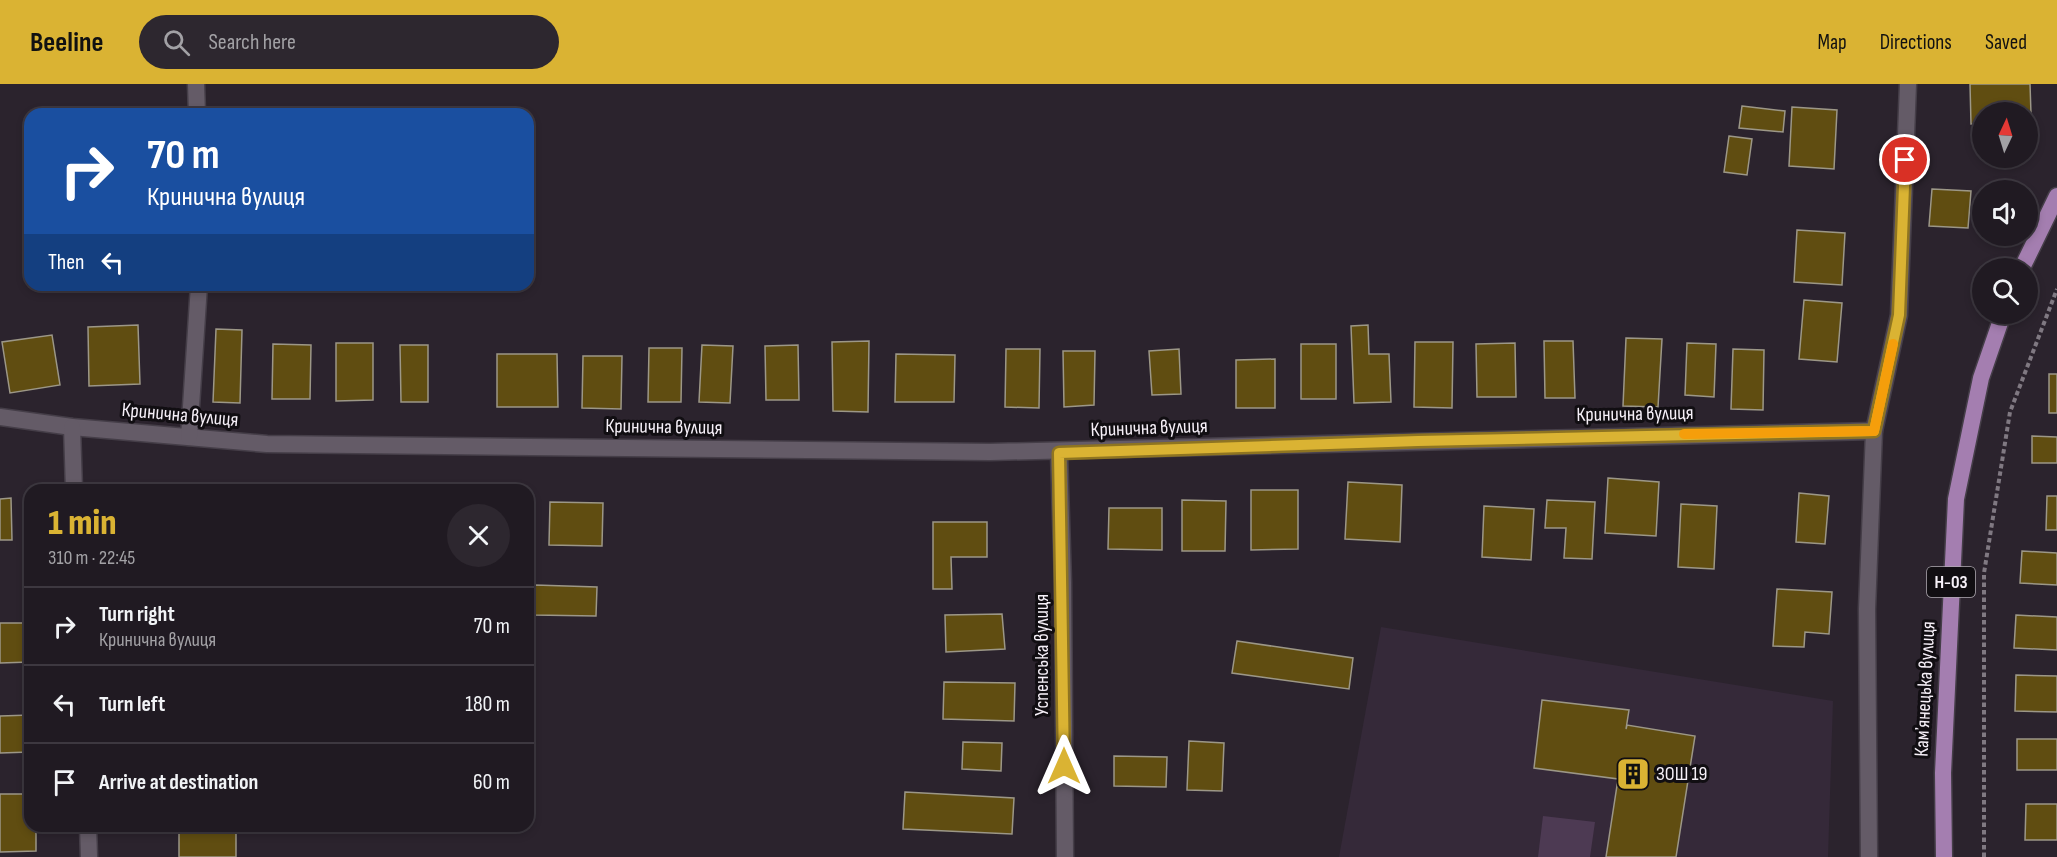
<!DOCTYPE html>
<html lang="en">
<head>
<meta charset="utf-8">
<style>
	:root { --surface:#201a22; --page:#2d272f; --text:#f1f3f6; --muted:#a2a1a5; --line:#3d3840; --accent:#dab333 }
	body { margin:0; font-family:"Sofia Sans Condensed",sans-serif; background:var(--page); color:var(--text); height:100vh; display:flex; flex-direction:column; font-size:22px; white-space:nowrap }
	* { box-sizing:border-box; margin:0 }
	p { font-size:20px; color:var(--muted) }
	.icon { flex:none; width:33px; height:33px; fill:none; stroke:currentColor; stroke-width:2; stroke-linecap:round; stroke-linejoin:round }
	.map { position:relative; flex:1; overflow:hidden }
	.panel { position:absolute; left:24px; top:400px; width:510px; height:348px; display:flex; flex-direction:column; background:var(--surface); border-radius:18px; box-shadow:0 3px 9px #0003,0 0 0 2px var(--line) }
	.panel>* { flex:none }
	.guide { position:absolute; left:24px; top:24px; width:510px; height:183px; border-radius:18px; box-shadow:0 3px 9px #0003,0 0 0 2px var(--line); background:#1a4fa0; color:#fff; overflow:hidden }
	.needle { width:39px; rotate:4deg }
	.controls { position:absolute; left:1972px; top:18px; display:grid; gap:12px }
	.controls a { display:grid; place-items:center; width:66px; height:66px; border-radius:50%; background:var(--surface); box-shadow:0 3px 9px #0003,0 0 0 2px var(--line); font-size:30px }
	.pin { position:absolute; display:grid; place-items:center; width:51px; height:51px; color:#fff; margin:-26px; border:3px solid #fff; border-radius:50%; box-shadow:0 2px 6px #0007 }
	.me { position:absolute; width:66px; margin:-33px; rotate:0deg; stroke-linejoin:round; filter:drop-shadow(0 0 4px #0008) }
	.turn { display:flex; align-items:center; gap:21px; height:126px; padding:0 24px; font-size:27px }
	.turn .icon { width:78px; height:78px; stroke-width:2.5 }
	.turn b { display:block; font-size:42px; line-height:51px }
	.then { display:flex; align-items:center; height:57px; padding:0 24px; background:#0003; gap:12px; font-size:22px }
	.round { display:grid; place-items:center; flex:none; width:63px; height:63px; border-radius:32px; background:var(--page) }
	.overview { display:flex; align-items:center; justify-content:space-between; height:102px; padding:0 24px }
	h1 { font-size:36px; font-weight:800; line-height:45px; color:var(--accent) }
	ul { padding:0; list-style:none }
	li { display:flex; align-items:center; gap:18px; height:78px; padding:0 24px; border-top:2px solid var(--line) }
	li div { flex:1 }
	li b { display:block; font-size:22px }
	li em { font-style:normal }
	header { display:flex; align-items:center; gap:36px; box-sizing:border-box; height:84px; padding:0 30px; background:var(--accent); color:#111 }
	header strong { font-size:28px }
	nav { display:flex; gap:33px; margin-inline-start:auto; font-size:21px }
	.search { width:420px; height:54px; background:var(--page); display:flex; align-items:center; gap:15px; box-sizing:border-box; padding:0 21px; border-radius:33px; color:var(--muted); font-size:22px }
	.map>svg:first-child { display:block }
	.built { fill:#352939 }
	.green { fill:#4d3a53 }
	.building { fill:#604d11; stroke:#9c9787; stroke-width:1.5 }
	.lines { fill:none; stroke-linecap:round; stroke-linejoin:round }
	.minor-casing { stroke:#453e48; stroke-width:19 }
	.primary-casing { stroke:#453e48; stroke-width:19 }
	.path { stroke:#807982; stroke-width:4; stroke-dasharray:4.5 3; stroke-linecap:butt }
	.minor { stroke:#645b67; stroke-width:16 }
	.primary { stroke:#a47eb0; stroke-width:16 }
	.route-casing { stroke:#8e7421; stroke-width:15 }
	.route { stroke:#dab333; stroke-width:10 }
	.slow { stroke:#f59e0b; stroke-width:10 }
	.labels { text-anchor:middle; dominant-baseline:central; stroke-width:6; stroke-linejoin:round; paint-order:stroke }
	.shield { fill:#110e12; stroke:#b1acb3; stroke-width:1.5 }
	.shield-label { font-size:18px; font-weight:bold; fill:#f6f0f8 }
	.street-label { font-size:20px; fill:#f6f0f8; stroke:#110e12 }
	.poi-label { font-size:20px; fill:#f6f0f8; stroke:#110e12; text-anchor:start }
</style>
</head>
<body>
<header>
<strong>Beeline</strong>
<div class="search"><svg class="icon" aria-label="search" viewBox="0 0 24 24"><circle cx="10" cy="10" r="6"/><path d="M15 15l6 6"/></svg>Search here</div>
<nav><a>Map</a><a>Directions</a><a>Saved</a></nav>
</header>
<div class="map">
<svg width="2057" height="773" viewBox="0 0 2057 773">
	<rect width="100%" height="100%" fill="#2b232d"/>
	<polygon class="built" points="1381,543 1833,617 1828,773 1339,773"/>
	<polygon class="green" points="1543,732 1595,738 1590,773 1538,773"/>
	<g class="building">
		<polygon points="1970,0 2030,0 2031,30 1983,28 1983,40 1971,40"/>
		<polygon points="1742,22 1785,27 1783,48 1739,44"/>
		<polygon points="1792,23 1837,26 1834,85 1789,82"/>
		<polygon points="236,25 264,26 263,30 236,30"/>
		<polygon points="1729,52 1752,55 1747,91 1724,88"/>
		<polygon points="1932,105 1971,107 1968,144 1929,142"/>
		<polygon points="1797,146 1845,149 1842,201 1794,198"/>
		<polygon points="1804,216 1842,219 1837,278 1799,275"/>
		<polygon points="138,241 140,300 89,302 88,243"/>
		<polygon points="1368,241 1369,270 1389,270 1391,318 1354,319 1351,242"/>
		<polygon points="216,245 242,246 240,319 213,318"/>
		<polygon points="52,251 60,301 10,309 2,258"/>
		<polygon points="1626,254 1662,255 1658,323 1623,322"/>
		<polygon points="869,257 868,328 833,327 832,258"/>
		<polygon points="1544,257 1573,257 1575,314 1545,314"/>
		<polygon points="1415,258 1453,258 1452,324 1414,323"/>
		<polygon points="336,259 373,259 373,316 336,317"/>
		<polygon points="1515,259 1516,313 1477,313 1476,260"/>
		<polygon points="1687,259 1716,260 1714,313 1685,311"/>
		<polygon points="273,260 311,261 310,315 272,315"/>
		<rect x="1301" y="260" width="35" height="55"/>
		<polygon points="400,261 428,261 428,318 401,318"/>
		<polygon points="702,261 733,262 730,319 699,318"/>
		<polygon points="798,261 799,316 766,316 765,262"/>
		<polygon points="649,264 682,264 681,318 648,318"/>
		<polygon points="1006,265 1040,265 1039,324 1005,323"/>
		<polygon points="1179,265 1181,310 1152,311 1149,267"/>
		<polygon points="1733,265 1764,266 1763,326 1731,325"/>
		<polygon points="1063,267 1095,267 1094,321 1064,323"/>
		<polygon points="497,270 557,270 558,323 497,323"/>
		<polygon points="896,270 955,271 954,318 895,318"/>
		<polygon points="583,272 622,272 621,325 582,324"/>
		<polygon points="1275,275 1275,324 1236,324 1236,276"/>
		<rect x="2049" y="290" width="8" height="39"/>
		<polygon points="2032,352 2057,353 2057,379 2032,379"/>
		<polygon points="1608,394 1659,398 1656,452 1605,449"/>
		<polygon points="1348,398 1402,401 1400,458 1345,455"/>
		<polygon points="1251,406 1298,406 1298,465 1251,466"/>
		<polygon points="1799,409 1829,412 1825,460 1796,458"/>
		<polygon points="2047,412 2057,412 2057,446 2046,446"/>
		<polygon points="11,414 12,456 0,456 0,415"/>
		<polygon points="1182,416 1226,417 1225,467 1182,467"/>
		<polygon points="1547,416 1595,418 1592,475 1564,474 1566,444 1545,444"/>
		<polygon points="550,418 603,419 602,462 549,461"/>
		<polygon points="1681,420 1717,422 1714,485 1678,483"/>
		<polygon points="1484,422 1534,425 1531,476 1482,473"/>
		<polygon points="1109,424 1162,424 1162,466 1108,465"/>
		<polygon points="933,438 987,438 987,473 951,473 952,505 933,505"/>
		<polygon points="2022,467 2057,469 2057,501 2020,499"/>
		<polygon points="535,501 597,503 596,532 534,531"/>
		<polygon points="1777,505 1832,508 1829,550 1805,548 1804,563 1773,562"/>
		<polygon points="1002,530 1005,565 946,568 945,531"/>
		<polygon points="2016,531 2057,533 2057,566 2014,564"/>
		<polygon points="0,539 30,539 30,578 0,579"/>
		<polygon points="1237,557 1353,574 1349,605 1232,589"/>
		<polygon points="2016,591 2057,592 2057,628 2015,627"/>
		<polygon points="944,598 1015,599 1014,637 943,635"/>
		<polygon points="1542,616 1629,626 1626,645 1627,641 1695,652 1676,773 1606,773 1618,695 1534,684"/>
		<polygon points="30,631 30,668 0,669 0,632"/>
		<rect x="2017" y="655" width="40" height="31"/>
		<polygon points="1189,657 1224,659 1222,707 1187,706"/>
		<polygon points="963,658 1002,659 1001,687 962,685"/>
		<polygon points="1114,672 1167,673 1166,703 1114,702"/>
		<polygon points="905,708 1014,714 1012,750 903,745"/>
		<polygon points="0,710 30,710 30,742 36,742 36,767 0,768"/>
		<polygon points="2026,720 2057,720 2057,756 2025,756"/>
		<rect x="179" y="742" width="57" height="31"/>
	</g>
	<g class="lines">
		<defs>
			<g id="minor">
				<polyline points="196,0 197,30"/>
				<polyline points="0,333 72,343 267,360 990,368 1874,347 1867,525 1869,773"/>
				<polyline points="72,343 74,406"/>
				<polyline points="1874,347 1899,231 1908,0"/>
				<polyline points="189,353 199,201"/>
				<polyline points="1059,369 1063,499 1065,773"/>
				<polyline points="88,742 89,773"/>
			</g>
			<g id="primary">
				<polyline points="2022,184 2057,112"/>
				<polyline points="1944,773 1943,689 1956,415 1981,294 2003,230"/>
			</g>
		</defs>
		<use href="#minor" class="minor-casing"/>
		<use href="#primary" class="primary-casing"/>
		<polyline class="path" points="1984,773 1984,489 2010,328 2057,205"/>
		<use href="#minor" class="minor"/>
		<use href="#primary" class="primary"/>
	</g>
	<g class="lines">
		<defs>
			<polyline id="route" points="1064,682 1059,369 1418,357 1874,347 1899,231 1905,76"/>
		</defs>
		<use href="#route" class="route-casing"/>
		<use href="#route" class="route"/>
		<polyline class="slow" points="1684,350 1874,347 1893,260"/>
	</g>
	<defs>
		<symbol id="building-square" viewBox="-11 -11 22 22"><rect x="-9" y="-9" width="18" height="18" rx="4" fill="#dab333" stroke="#110e12"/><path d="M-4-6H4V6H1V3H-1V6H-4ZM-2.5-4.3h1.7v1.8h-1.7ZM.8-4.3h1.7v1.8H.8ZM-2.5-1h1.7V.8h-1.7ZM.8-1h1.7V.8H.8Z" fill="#111"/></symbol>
	</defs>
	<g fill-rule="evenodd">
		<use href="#building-square" x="1614" y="671" width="38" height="38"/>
	</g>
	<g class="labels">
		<rect class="shield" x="1927" y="483" width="48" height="30" rx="4.5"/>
		<g class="shield-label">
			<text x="1951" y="498">Н-03</text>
		</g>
		<g class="street-label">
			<text transform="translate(1635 330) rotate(-1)">Кринична вулиця</text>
			<text transform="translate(180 331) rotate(5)">Кринична вулиця</text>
			<text transform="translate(664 343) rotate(1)">Кринична вулиця</text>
			<text transform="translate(1149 344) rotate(-2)">Кринична вулиця</text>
			<text transform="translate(1042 571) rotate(-90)">Успенська вулиця</text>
			<text transform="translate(1925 605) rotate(-87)">Камʼянецька вулиця</text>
		</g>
		<g class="poi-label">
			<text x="1656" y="690">ЗОШ 19</text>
		</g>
	</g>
</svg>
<div class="controls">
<a><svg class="needle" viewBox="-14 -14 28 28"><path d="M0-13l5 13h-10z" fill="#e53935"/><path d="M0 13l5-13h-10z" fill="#a2a1a5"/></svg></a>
<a><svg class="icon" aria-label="sound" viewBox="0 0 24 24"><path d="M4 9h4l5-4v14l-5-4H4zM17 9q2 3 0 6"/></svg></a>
<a><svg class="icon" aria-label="search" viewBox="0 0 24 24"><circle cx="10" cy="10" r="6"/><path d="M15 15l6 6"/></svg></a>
</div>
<div class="pin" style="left:1905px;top:76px;background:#d93025"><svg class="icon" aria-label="arrive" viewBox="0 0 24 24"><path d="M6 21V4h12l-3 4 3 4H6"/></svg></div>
<svg class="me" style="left:1064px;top:682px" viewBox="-20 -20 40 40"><path d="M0-17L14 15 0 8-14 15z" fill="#dab333" stroke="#fff" stroke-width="4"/></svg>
<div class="guide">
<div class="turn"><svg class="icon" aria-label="right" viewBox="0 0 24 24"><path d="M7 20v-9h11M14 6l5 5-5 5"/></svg><div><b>70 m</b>Кринична вулиця</div></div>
<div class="then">Then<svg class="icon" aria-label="left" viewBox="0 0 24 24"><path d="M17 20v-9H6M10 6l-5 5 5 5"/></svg></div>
</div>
<section class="panel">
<div class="overview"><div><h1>1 min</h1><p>310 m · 22:45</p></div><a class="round"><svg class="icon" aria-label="close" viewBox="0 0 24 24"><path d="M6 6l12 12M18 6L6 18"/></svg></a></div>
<ul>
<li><svg class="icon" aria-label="right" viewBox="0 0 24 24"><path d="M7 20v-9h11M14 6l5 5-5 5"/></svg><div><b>Turn right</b><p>Кринична вулиця</p></div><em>70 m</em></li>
<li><svg class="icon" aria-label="left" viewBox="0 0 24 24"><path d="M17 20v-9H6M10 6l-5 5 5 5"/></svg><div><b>Turn left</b></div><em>180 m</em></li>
<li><svg class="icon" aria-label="arrive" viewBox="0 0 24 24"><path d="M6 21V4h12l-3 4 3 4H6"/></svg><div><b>Arrive at destination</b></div><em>60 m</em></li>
</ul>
</section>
</div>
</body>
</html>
